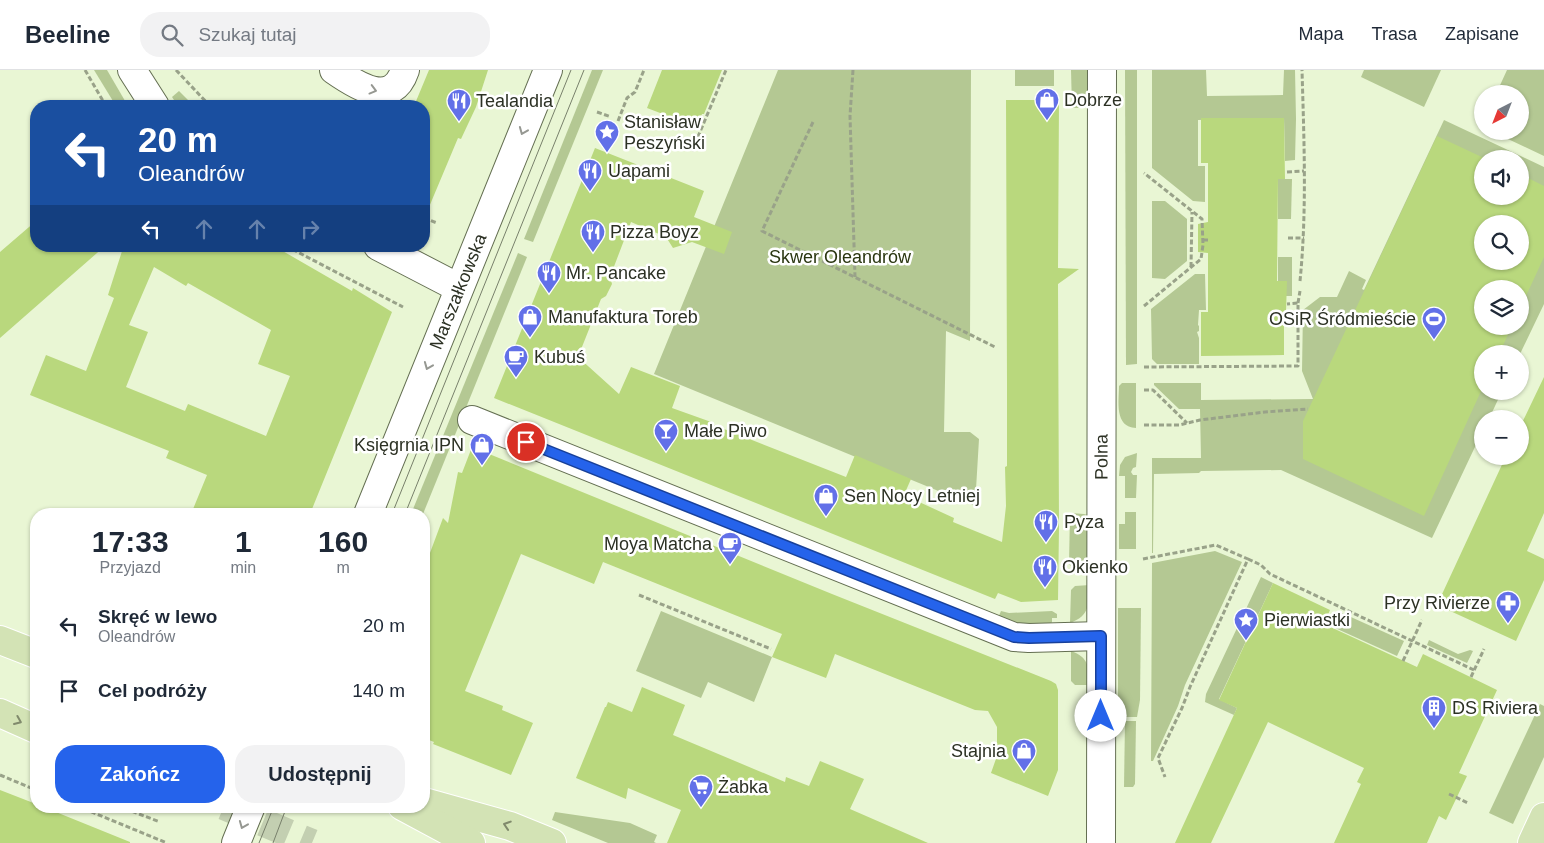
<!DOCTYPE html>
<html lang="pl">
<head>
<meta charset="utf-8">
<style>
	:root { --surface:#fff; --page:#f2f2f3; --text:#1f2937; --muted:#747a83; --line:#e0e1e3; --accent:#2563eb }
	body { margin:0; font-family:Arial,sans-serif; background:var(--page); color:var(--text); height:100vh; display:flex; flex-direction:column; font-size:19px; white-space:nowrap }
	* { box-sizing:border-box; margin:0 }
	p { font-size:16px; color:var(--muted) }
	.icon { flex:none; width:28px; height:28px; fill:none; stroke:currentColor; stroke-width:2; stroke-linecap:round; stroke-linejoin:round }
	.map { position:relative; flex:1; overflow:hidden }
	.drawer { position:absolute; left:30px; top:438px; width:400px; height:305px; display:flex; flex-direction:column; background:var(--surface); border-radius:20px; box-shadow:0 1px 4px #0004 }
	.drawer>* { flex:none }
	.guide { position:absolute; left:30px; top:30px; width:400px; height:152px; border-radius:20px; box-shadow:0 1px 4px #0004; background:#1a4fa0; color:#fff; overflow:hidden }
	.needle { width:32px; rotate:222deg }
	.buttons { position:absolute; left:1474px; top:15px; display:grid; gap:10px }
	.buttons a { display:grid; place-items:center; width:55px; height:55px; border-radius:50%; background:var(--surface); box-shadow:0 1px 4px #0004; font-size:25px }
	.pin { position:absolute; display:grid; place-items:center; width:42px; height:42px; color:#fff; margin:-21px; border:2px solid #fff; border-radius:50%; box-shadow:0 1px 5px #0007 }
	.me { position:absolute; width:55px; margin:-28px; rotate:0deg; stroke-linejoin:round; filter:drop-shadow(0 0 4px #0008) }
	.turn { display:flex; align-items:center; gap:18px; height:105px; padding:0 25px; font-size:22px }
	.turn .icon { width:65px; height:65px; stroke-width:2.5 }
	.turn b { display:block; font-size:35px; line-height:42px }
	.lanes { display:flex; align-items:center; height:48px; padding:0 25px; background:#0003; justify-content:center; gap:25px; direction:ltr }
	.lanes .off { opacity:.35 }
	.eta { display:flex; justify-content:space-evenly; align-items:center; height:85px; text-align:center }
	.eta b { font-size:30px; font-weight:800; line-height:35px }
	.action { display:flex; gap:10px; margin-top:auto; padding:10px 25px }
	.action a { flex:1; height:58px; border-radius:20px; background:var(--accent); color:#fff; font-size:20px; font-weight:800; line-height:58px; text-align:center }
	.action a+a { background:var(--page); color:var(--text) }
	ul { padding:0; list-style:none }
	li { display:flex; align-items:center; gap:15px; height:65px; padding:0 25px }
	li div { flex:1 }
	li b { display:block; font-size:19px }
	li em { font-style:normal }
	header { display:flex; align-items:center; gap:30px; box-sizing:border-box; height:70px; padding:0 25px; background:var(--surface); border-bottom:1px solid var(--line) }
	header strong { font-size:24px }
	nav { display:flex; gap:28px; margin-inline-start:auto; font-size:18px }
	.search { width:350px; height:45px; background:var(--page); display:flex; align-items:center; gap:12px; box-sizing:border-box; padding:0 18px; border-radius:20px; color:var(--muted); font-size:19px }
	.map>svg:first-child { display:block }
	.green { fill:#b4c893; fill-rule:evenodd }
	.building { fill:#b9d87d; fill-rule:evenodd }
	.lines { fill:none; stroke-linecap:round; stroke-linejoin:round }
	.major-tunnel { stroke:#c3cfb1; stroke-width:28; stroke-dasharray:28 14; stroke-linecap:butt }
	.minor-casing { stroke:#646f52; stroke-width:30 }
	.major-casing { stroke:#fff; stroke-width:30 }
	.path { stroke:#99a289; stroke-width:3; stroke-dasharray:5 2.5; stroke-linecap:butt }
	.minor { stroke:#fff; stroke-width:28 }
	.major { stroke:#d3e3b5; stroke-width:28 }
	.tram { stroke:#78806b; stroke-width:1 }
	.oneway { stroke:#969892 }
	.oneway2 { stroke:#808a6c }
	.route-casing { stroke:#184099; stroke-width:12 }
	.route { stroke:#2563eb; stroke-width:9 }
	.labels { text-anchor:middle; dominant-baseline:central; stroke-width:5; stroke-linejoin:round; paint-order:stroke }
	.poi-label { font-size:18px; fill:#2c3124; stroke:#fff; text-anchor:start }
	.park-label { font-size:18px; fill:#2a3610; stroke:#fff }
	.street-label { font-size:18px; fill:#2c3124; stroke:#fff }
</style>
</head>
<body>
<header>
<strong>Beeline</strong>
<div class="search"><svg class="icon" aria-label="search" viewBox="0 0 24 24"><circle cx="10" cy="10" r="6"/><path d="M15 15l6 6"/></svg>Szukaj tutaj</div>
<nav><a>Mapa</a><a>Trasa</a><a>Zapisane</a></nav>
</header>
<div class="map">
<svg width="1544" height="773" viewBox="0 0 1544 773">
	<rect width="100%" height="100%" fill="#e9f6d4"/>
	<g class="green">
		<polygon points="94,0 107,0 128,36 116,36"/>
		<polygon points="592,0 603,0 533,172 524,169"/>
		<polygon points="778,0 971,0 970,271 946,261 944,362 970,362 979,369 975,436 654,304"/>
		<rect x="1015" y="0" width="39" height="16"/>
		<polygon points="1071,0 1091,0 1089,35 1084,38 1072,38"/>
		<polygon points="1125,0 1137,0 1137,294 1126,295"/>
		<polygon points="1152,0 1206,0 1207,26 1283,25 1284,0 1295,0 1296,49 1295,90 1285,91 1284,48 1198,50 1198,96 1205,96 1205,132 1193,131 1152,98"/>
		<polygon points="1364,0 1441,0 1424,37 1361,7"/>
		<polygon points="1507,0 1544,0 1544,86 1491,61 1520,61 1520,24 1496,24"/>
		<polygon points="179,21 194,36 178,36 172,27"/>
		<path d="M1444 50 1544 97V234L1520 284H1482V321H1502L1489 349H1482V362L1432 468 1281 400 1201 401 1199 403 1154 404 1153 483H1152V388H1201L1200 339H1179L1154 315V313H1201V330L1313 329 1302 301 1303 240 1320 227H1337L1349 201 1366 210 1362 219 1364 220ZM1482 89H1520V126H1482ZM1482 154H1520V191H1482ZM1482 219H1520V256H1482Z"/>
		<polygon points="1278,109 1292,109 1291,149 1278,149"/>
		<polygon points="1152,131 1165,131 1187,149 1187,191 1165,209 1152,208"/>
		<polygon points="518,183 527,187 423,444 411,444"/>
		<rect x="1278" y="187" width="14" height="39"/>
		<polygon points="1195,204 1205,204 1206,240 1199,240 1198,255 1199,256 1199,261 1197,262 1199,268 1199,294 1157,294 1152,289 1151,239"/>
		<path d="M1122 313H1136V358C1114 357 1119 331 1119 316Z"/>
		<polygon points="1137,383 1136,397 1133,398 1131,402 1133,405 1137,405 1136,428 1125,428 1125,406 1119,406 1120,395 1125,387"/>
		<polygon points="1125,442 1136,442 1136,479 1119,479 1119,454 1125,454"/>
		<polygon points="1070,443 1084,444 1088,445 1090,497 1073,498 1069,494"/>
		<polygon points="1215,481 1242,492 1185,615 1178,636 1153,691 1151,691 1152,493"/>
		<polygon points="1261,507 1273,513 1219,629 1237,638 1234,645 1205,632 1206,624"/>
		<path d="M1090 515C1089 533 1090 546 1070 553L1071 520 1075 516Z"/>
		<polygon points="1118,538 1141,538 1140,630 1137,647 1118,647"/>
		<polygon points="661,541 772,587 754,632 708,612 701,628 636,601"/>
		<polygon points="1001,541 1009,543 1052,541 1057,544 1057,548 1052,548 1052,552 1050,555 1023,556 998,548"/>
		<polygon points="1342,543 1404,571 1397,586 1335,558"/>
		<polygon points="1429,570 1458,584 1470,580 1473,581 1467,593 1427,575"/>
		<path d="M1071 581C1089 587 1089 598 1090 615H1075L1071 611Z"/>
		<polygon points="1540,634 1544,636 1544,687 1513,754 1489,743"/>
		<polygon points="1125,651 1136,651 1135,714 1133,717 1124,717"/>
		<polygon points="555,742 630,753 657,765 654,772 656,773 608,773 552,750"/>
	</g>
	<g class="building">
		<polygon points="429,0 488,0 476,37 461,69 458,68 424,149 424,36 414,36"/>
		<polygon points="662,0 722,0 704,44 702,44 697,57 647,38"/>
		<polygon points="1006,30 1059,30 1058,198 1079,199 1058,214 1059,456 1058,530 1021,532 998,523 995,529 494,328 595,78 704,121 694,147 732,162 724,184 692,172 673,178 666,167 631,152 610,207 612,214 606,226 601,229 578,287 619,324 631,297 680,316 672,338 714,353 714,355 846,407 855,385 911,409 904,425 954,448 953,452 1002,472 1006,436 1005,397 1007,396 1007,313"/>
		<polygon points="1201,48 1284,48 1285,109 1278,109 1277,211 1287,211 1286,242 1284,242 1284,285 1201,286 1201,242 1208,242 1208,183 1198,182 1198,154 1208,152 1208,93 1201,93"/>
		<path d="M1437 66 1486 89H1482V126H1520V104L1544 116V187L1520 239V219H1482V256H1512L1499 284H1482V319L1424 446 1303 389V351ZM1482 154H1520V191H1482Z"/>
		<polygon points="36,151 36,176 105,176 0,268 0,182"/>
		<path d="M119 176H274L352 221 353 218 392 242 310 444H191L207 405 166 388 169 381 30 325 46 285 86 301 114 228 108 225 123 178ZM154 197 186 216 188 213 271 260 258 294 290 306 266 366 188 334 185 341 126 317 148 262 129 255Z"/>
		<polygon points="1544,307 1544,443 1527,481 1544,489 1544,510 1516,571 1437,535 1506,386 1520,386 1520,357"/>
		<polygon points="472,377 832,524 1051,611 1056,614 1058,620 1058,700 1048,726 991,703 997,686 997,657 988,641 975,640 835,584 826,608 772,587 782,564 603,492 594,514 521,484 465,621 503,636 502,640 533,653 511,705 433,674 434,672 424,668 424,499 443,448 448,453 458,402 462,403"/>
		<polygon points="1273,513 1330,540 1324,554 1417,597 1423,584 1497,620 1459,703 1467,706 1446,750 1439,746 1427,773 1334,773 1361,714 1357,712 1364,698 1268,652 1211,773 1175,773 1237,638 1219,630"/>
		<polygon points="642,617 685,635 673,665 785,712 786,707 809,716 820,691 864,709 850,739 928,773 667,773 681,740 628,718 626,729 576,708 605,637 606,637 608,632 632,642"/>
		<polygon points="0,720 36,734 36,736 41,736 130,772 130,773 0,773"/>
	</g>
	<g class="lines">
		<polyline class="major-tunnel" points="224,736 312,773"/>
		<defs>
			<g id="minor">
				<polyline points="132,0 155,36"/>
				<path d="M334 0C357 16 392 39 405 0"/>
				<polyline points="378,176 459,218"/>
				<polyline points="472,350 1014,567 1029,568 1101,566"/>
				<path id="s1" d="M368 444 548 0"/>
				<polyline points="236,773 251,736"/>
				<path id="s2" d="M1101 773 1102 0"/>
			</g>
			<g id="major">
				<polyline points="0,570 36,584"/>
				<polyline points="0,643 36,659"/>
				<polyline points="424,732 510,756 552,773"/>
				<polyline points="402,736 471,773"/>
				<polyline points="1532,773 1544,747"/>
			</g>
		</defs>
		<use href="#minor" class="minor-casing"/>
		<use href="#major" class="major-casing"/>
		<g class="path">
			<polyline points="85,0 106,36"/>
			<polyline points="176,0 210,36"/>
			<polyline points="853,0 850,46 855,207"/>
			<polyline points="597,42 611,47"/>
			<polyline points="618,51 627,28 635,22 644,0"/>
			<polyline points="813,52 762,161 995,277"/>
			<polyline points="692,81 726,0"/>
			<polyline points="1287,102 1304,101"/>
			<polyline points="424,148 437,153"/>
			<polyline points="1288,168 1304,168"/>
			<polyline points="1203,170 1208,170"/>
			<polyline points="286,176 403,237"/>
			<polyline points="1191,197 1192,142"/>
			<path d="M1300 211C1307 141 1304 70 1302 0"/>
			<polyline points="1298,233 1300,221"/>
			<polyline points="1144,236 1201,189 1203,175 1202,149 1144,103"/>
			<polyline points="1144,297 1298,296 1298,233 1287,234"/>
			<polyline points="1144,320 1153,320 1187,353"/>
			<polyline points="1144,355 1179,355 1200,350 1265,342 1308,339"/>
			<polyline points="1143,489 1216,475 1248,489 1190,617 1182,638 1158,688 1165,707"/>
			<polyline points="1248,489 1261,495 1270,504 1474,600"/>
			<polyline points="639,525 771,579"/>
			<polyline points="1403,591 1422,550"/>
			<polyline points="1471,607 1484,579"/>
			<polyline points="0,705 36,720"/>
			<polyline points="1449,724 1468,733"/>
			<polyline points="77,736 167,773"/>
			<polyline points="118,736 160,752"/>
		</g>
		<use href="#minor" class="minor"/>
		<use href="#major" class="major"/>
		<g class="tram">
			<polyline points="392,444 571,0"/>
			<polyline points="405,444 584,0"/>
			<polyline points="259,773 274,736"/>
			<polyline points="273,773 287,736"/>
		</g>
	</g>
	<defs><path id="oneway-chevron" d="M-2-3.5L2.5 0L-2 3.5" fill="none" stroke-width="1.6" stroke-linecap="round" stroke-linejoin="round" transform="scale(1.25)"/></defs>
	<g class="oneway">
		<use href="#oneway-chevron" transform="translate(373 20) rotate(15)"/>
		<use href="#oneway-chevron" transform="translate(523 61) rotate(112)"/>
		<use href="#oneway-chevron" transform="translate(428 296) rotate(112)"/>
		<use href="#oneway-chevron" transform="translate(243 755) rotate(112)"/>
	</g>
	<g class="oneway2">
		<use href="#oneway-chevron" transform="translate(18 651) rotate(23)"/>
		<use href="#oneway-chevron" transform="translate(507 755) rotate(-162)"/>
	</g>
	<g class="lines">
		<defs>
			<polyline id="route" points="526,372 1014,567 1029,568 1101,566 1101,646"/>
		</defs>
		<use href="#route" class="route-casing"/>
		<use href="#route" class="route"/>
	</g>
	<defs>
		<symbol id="shop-pin" viewBox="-11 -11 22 30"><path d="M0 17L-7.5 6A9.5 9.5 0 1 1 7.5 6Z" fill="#6270e8" stroke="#fff"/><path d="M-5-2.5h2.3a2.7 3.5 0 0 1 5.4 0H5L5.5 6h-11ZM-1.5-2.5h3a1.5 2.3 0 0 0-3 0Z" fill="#fff"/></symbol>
		<symbol id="restaurant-pin" viewBox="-11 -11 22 30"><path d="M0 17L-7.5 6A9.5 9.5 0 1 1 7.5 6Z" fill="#6270e8" stroke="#fff"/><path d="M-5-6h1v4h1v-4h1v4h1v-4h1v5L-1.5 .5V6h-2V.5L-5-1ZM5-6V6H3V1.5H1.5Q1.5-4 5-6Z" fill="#fff"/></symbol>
		<symbol id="sight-pin" viewBox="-11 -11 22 30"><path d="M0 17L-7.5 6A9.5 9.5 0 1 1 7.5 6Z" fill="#6270e8" stroke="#fff"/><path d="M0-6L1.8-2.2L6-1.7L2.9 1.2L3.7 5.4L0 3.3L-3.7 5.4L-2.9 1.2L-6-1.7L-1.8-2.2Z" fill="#fff"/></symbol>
		<symbol id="stadium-pin" viewBox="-11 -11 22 30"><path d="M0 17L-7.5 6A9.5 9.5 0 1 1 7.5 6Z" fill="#6270e8" stroke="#fff"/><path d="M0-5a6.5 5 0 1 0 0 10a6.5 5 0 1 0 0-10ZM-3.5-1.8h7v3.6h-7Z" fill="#fff"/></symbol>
		<symbol id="cafe-pin" viewBox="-11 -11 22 30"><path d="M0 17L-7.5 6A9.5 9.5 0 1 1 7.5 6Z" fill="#6270e8" stroke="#fff"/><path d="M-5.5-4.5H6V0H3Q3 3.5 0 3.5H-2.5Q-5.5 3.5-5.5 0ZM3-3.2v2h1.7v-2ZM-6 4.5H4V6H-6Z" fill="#fff"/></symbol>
		<symbol id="bar-pin" viewBox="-11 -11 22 30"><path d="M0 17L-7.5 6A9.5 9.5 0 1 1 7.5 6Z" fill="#6270e8" stroke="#fff"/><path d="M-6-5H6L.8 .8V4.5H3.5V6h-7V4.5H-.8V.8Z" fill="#fff"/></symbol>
		<symbol id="pharmacy-pin" viewBox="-11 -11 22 30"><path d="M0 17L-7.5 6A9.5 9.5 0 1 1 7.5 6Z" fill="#6270e8" stroke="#fff"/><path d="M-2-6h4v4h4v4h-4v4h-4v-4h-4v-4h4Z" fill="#fff"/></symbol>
		<symbol id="building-pin" viewBox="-11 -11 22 30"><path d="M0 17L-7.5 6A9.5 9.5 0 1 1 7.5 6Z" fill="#6270e8" stroke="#fff"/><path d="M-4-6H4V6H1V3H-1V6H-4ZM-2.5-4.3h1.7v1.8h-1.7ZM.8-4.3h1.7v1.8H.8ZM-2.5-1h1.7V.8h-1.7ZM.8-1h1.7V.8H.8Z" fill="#fff"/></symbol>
		<symbol id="supermarket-pin" viewBox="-11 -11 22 30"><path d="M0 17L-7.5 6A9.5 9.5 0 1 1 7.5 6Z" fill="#6270e8" stroke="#fff"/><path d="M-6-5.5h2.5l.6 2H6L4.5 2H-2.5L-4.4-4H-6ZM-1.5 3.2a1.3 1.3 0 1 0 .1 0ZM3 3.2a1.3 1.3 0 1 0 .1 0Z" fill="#fff"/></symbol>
	</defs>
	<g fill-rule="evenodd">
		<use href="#shop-pin" x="1033" y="16" width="28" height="38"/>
		<use href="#restaurant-pin" x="445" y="17" width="28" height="38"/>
		<use href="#sight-pin" x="593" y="48" width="28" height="38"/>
		<use href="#restaurant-pin" x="576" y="87" width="28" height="38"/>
		<use href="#restaurant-pin" x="579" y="148" width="28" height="38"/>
		<use href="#restaurant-pin" x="535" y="189" width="28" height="38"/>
		<use href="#shop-pin" x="516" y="233" width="28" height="38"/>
		<use href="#stadium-pin" x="1420" y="235" width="28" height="38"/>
		<use href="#cafe-pin" x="502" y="273" width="28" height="38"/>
		<use href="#bar-pin" x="652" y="347" width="28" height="38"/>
		<use href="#shop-pin" x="468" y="361" width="28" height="38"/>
		<use href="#shop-pin" x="812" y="412" width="28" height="38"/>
		<use href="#restaurant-pin" x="1032" y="438" width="28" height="38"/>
		<use href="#cafe-pin" x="716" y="460" width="28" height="38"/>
		<use href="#restaurant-pin" x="1031" y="483" width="28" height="38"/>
		<use href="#pharmacy-pin" x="1494" y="519" width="28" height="38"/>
		<use href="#sight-pin" x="1232" y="536" width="28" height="38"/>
		<use href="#building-pin" x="1420" y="624" width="28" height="38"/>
		<use href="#shop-pin" x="1010" y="667" width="28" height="38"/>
		<use href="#supermarket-pin" x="687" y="703" width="28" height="38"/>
	</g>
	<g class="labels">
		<g class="poi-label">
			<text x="1064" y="30">Dobrze</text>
			<text x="476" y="31">Tealandia</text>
			<text x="624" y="52">Stanisław<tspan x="624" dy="21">Peszyński</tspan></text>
			<text x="608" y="101">Uapami</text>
			<text x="610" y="162">Pizza Boyz</text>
			<text x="566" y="203">Mr. Pancake</text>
			<text x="548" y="247">Manufaktura Toreb</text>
			<text x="1416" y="249" text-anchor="end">OSiR Śródmieście</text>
			<text x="534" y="287">Kubuś</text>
			<text x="684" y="361">Małe Piwo</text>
			<text x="464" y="375" text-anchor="end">Księgrnia IPN</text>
			<text x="844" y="426">Sen Nocy Letniej</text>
			<text x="1064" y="452">Pyza</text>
			<text x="712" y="474" text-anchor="end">Moya Matcha</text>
			<text x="1062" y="497">Okienko</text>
			<text x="1490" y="533" text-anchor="end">Przy Rivierze</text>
			<text x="1264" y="550">Pierwiastki</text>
			<text x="1452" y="638">DS Riviera</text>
			<text x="1006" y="681" text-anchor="end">Stajnia</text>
			<text x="718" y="717">Żabka</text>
		</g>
		<g class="park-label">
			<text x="840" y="187">Skwer Oleandrów</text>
		</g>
		<g class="street-label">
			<text stroke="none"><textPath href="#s1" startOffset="240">Marszałkowska</textPath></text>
			<text stroke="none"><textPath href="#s2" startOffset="386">Polna</textPath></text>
		</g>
	</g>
</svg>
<div class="buttons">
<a><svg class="needle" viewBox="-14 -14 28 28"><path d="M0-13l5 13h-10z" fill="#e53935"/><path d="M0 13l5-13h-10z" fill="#747a83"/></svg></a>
<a><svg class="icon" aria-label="sound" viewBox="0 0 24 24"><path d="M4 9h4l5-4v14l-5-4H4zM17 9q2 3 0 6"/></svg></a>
<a><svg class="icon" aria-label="search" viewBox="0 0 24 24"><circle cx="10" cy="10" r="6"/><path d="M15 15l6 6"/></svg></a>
<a><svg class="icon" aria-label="layers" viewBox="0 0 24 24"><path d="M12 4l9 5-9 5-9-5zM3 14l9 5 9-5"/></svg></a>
<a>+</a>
<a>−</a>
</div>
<div class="pin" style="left:526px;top:372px;background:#d93025"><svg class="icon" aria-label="arrive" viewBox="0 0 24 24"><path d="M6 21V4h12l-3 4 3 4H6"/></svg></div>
<svg class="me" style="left:1101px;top:646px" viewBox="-20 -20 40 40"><circle r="19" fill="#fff"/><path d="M0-13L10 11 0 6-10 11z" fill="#2563eb"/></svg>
<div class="guide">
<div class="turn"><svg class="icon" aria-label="left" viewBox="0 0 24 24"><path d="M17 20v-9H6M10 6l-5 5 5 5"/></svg><div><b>20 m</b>Oleandrów</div></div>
<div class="lanes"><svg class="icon" aria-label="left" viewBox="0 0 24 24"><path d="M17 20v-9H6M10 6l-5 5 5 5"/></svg><svg class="icon off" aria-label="ahead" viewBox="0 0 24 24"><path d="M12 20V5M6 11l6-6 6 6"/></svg><svg class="icon off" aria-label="ahead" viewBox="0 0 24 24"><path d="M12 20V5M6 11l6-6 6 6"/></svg><svg class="icon off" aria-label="right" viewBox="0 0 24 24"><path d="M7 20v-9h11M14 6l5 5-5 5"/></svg></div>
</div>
<section class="drawer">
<div class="eta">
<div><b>17:33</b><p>Przyjazd</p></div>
<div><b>1</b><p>min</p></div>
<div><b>160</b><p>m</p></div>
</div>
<ul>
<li><svg class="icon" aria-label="left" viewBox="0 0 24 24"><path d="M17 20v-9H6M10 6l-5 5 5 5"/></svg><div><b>Skręć w lewo</b><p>Oleandrów</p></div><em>20 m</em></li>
<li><svg class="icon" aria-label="arrive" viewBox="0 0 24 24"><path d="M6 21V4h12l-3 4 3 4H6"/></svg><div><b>Cel podróży</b></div><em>140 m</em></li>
</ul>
<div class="action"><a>Zakończ</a><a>Udostępnij</a></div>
</section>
</div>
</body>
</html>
